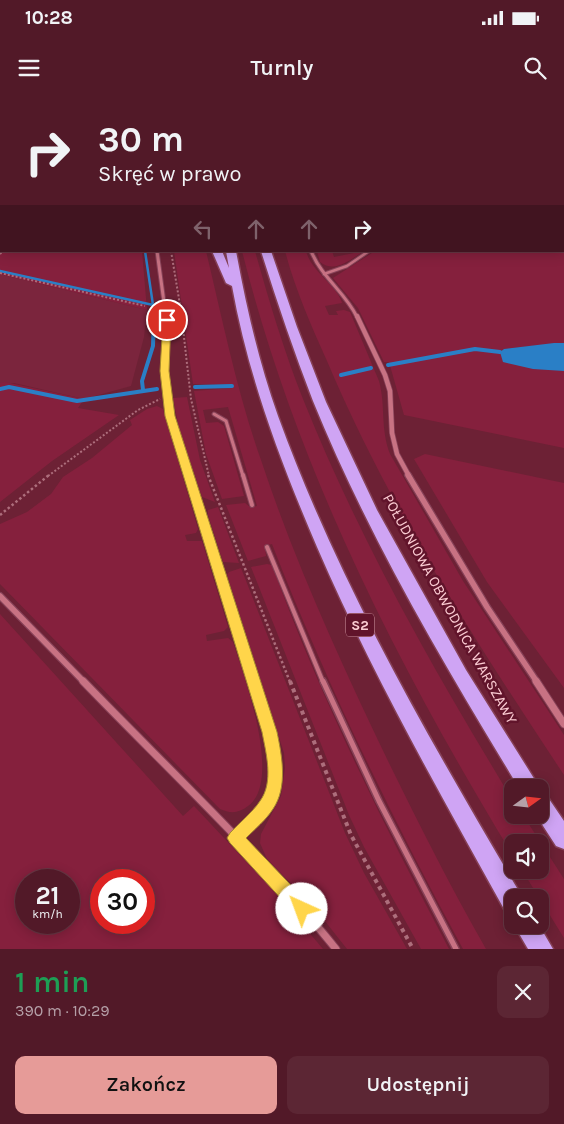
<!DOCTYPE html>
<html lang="pl">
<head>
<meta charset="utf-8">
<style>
	:root { --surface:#521928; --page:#5c2634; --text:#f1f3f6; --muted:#b5a0a8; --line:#683845; --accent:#e69b98 }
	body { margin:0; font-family:Karla,sans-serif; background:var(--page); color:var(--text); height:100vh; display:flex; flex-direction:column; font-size:19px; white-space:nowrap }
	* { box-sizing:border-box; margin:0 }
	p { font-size:16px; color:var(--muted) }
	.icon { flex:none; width:28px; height:28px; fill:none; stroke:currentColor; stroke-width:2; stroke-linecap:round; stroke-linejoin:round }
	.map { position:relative; height:849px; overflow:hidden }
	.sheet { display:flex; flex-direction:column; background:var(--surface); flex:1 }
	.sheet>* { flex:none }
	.guide { position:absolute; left:0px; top:0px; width:565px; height:152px; box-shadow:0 2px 12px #0003,0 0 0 1px var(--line); background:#521928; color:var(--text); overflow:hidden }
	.needle { width:32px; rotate:75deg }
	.fabs { position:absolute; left:504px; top:679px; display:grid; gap:10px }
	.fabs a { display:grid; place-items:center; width:45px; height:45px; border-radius:10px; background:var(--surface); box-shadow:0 2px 12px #0003,0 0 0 1px var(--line); font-size:25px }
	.speed { position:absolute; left:15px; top:769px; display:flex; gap:10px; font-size:25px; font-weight:700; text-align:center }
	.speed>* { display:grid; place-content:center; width:65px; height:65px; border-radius:50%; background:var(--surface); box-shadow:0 2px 12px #0003,0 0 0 1px var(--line); line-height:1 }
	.speed small { font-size:12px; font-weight:400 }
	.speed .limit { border:8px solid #d22; background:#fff; color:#111 }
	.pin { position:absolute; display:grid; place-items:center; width:42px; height:42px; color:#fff; margin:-21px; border:2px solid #fff; border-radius:50%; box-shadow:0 1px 5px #0007 }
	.me { position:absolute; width:55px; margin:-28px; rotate:317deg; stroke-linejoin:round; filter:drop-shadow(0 0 4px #0008) }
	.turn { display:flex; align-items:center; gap:18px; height:105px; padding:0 15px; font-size:22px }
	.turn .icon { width:65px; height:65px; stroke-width:2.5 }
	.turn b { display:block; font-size:35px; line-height:42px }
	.lanes { display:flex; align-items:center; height:48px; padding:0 15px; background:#0003; justify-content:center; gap:25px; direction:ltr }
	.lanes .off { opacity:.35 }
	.round { display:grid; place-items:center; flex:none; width:52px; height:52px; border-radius:10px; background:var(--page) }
	.headline { display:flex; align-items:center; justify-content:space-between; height:85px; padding:0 15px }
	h1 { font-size:30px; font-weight:600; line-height:38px; color:#1e9e55 }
	.cta { display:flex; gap:10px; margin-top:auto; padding:10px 15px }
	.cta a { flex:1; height:58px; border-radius:10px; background:var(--accent); color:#111; font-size:20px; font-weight:600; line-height:58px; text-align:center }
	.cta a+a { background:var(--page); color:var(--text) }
	.status { display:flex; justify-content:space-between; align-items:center; height:35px; padding:0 25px; background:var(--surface); direction:ltr }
	.status svg { height:14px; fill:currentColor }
	header { display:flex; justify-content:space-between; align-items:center; height:65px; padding:0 15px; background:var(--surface); font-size:22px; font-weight:600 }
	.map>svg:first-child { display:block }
	.built { fill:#7b253d }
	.green { fill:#85203d; fill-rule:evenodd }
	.water { fill:#2a7fc6 }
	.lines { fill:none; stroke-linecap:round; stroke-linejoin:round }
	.stream-far1 { stroke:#2a7fc6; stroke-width:2.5 }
	.stream { stroke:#2a7fc6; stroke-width:4 }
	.lane-far3-casing { stroke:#864157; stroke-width:4.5 }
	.lane-far2-casing { stroke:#864157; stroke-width:5 }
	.lane-far1-casing { stroke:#864157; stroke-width:6 }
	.lane-casing { stroke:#864157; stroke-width:8 }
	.street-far4-casing { stroke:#864157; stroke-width:4 }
	.street-far3-casing { stroke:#864157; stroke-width:5 }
	.street-far2-casing { stroke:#864157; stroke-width:6 }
	.street-far1-casing { stroke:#864157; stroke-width:8 }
	.street-casing { stroke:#864157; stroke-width:9 }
	.secondary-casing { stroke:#864157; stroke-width:2 }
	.highway-casing { stroke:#864157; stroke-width:3 }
	.path-far3 { stroke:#ad6e7c; stroke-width:1; stroke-dasharray:1 1; stroke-linecap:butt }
	.path-far2 { stroke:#ad6e7c; stroke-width:2; stroke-dasharray:2 2; stroke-linecap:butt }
	.path-far1 { stroke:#ad6e7c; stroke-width:2.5; stroke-dasharray:2.5 2.5; stroke-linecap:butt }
	.path { stroke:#ad6e7c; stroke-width:4; stroke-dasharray:4 4; stroke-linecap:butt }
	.lane-far3 { stroke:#c87283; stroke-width:2.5 }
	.lane-far2 { stroke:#c87283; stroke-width:3 }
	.lane-far1 { stroke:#c87283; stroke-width:4 }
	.lane { stroke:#c87283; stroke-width:5 }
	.street-far4 { stroke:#c87283; stroke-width:2.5 }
	.street-far3 { stroke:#c87283; stroke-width:3 }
	.street-far2 { stroke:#c87283; stroke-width:4.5 }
	.street-far1 { stroke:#c87283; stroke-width:5.5 }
	.street { stroke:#c87283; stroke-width:7 }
	.secondary { fill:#c87283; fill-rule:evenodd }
	.highway { fill:#cfa4f4; fill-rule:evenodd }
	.route { fill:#ffd54a; stroke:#a68a30 }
	.labels { text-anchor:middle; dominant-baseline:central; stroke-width:5; stroke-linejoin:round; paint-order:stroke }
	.shield { fill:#61142b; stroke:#ce95a1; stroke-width:1 }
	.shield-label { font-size:14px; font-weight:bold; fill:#fcccd3 }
	.street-label { font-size:15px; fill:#fcccd3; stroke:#61142b }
</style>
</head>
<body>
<div class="status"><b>10:28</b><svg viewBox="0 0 49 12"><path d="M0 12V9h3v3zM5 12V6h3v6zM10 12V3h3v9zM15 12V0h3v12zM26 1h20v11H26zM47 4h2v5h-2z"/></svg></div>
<header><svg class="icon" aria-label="menu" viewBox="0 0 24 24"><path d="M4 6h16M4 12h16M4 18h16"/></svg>Turnly<svg class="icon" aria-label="search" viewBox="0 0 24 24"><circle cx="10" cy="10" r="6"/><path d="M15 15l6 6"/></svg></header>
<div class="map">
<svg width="564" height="849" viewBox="0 0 564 849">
	<rect width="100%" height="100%" fill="#6d2135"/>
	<polygon class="built" points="0,174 147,210 144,237 131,286 84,299 14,283 0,283"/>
	<g class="green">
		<polygon points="0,29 1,151 142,151 147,210 0,174"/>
		<polygon points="564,120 564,243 504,249 500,252 556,270 564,271 564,348 404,315 389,262 384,262 358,208 333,178 375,151 564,151"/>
		<path d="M174 151H206C223 222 237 292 261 360 295 463 341 563 388 661 419 724 451 788 486 849H463C392 718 326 583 272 444L265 446 266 456 248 461 226 405 245 403 250 407 257 406 228 307 203 310 206 323 218 322 224 326 244 396 222 399 206 354 194 291 232 288V285L193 284Z"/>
		<path d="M242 151H255C269 201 284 251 303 299 359 439 434 571 512 699V715H523L564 779V838L522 770H540V742H512V754C397 565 296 367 242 151Z"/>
		<path d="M285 151H306C312 173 337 185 342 203L325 206 329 215H338L336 211 344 210 350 212 379 281C386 307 380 327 390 354L463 481 564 635V675C476 542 389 408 327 261 311 225 295 189 285 151Z"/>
		<path d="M317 151H332L334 157 364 151C351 159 335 174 320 162Z"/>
		<polygon points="5,282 84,299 78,308 119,315 52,361 0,402 0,283"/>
		<polygon points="187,297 200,360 215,402 202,397 179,329 173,298"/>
		<path d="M157 306 163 309 198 429 196 433 185 435 187 441H202L228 527 224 531 206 535 207 541 228 538 233 542C244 576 283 681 248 706 239 713 231 714 220 709L0 484V424L27 412 51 394 63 377 92 358 132 325 130 320 147 309Z"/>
		<polygon points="425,354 564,383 564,588 487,482 414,359"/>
		<polygon points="218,407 239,463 223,462 208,415 208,410"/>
		<path d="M267 464 272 465C320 597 383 724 449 849H421L364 747 349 715 251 467Z"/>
		<polygon points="241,468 345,733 364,773 407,849 347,849 313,806 267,759 260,743 261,734 281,696 285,668 284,653 227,475 229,472"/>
		<path d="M0 514 183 716 194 706 274 791 323 849H0ZM26 780H69V822H26ZM101 780H144V822H101Z"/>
	</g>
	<polygon class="water" points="554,243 564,243 564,271 533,269 503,262 500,252 504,249"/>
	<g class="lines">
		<g class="stream-far1">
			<polyline points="0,171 153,205 145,151"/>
			<polyline points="154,217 154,213"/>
		</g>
		<g class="stream">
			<polyline points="388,265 475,249 500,252"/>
			<polyline points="341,275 371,268"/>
			<polyline points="195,287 232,286"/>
			<polyline points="0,289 9,287 77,301 157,289"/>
			<polyline points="143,290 142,281 153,246 154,216"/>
		</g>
		<defs>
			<polyline id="lane-far3" points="324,174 347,166 369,151"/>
			<polyline id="lane-far2" points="214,314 226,321 243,376"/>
			<g id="lane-far1">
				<polyline points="243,375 252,405"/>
				<polyline points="267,447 323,582"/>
			</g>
			<polyline id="lane" points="323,581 379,701 456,849"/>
			<g id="street-far4">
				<polyline points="11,0 13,1"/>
				<polyline points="44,1 55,0"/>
			</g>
			<g id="street-far3">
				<polyline points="157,151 166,217"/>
				<path d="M311 151C322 178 345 192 357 217"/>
			</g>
			<g id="street-far2">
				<polyline points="166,216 165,271 170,316 189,376"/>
				<polyline points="357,216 385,275 390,291 392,333 397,354 409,376"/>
			</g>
			<g id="street-far1">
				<polyline points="188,375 253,582"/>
				<polyline points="408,375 487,507 537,582"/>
				<polyline points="0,496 84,582"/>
			</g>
			<g id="street">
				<path d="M83 581C167 668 260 755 336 849"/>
				<polyline points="536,581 564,624"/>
				<path d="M235 738C247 727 260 715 268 700 287 664 264 616 253 581"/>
			</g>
			<rect id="secondary" x="0" y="16" width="1" height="2"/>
			<g id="highway">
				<rect x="175" y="0" width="6" height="1"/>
				<rect x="218" y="0" width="6" height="1"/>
				<polygon points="242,0 249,0 249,1 243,1"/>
				<path d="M212 151H222L229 168 226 151H236C246 206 259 263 278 316 339 484 429 639 520 793L522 798H512V812L504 809C438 690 371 572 317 447 281 363 248 276 232 186L226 183Z"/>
				<path d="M261 151H271L297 227 326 302 377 410 466 570 540 688H519C443 563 368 436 313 301 294 252 277 202 261 151Z"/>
				<polygon points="540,694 547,696 564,721 564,749 556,746 536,715 540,715"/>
				<polygon points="514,825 539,825 553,849 528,849"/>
			</g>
		</defs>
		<use href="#lane-far3" class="lane-far3-casing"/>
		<use href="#lane-far2" class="lane-far2-casing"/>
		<use href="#lane-far1" class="lane-far1-casing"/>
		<use href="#lane" class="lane-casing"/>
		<use href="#street-far4" class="street-far4-casing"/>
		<use href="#street-far3" class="street-far3-casing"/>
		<use href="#street-far2" class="street-far2-casing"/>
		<use href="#street-far1" class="street-far1-casing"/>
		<use href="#street" class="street-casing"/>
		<use href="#secondary" class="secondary-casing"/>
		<use href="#highway" class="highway-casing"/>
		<g class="path-far3">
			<polyline points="262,0 265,1"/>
			<polyline points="273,0 275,1"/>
			<polyline points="62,1 73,0"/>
			<polyline points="188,1 202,0"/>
			<polyline points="365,1 367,1"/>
		</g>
		<g class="path-far2">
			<polyline points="171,151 181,211 191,299 209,376"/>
			<polyline points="0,154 3,151"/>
			<polyline points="0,173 145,206"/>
			<polyline points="48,376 138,310 160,299"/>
		</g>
		<g class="path-far1">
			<polyline points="208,375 290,582"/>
			<polyline points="0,415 49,375"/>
		</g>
		<polyline class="path" points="290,581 351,735 413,849"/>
		<use href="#lane-far3" class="lane-far3"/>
		<use href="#lane-far2" class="lane-far2"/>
		<use href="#lane-far1" class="lane-far1"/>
		<use href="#lane" class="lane"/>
		<use href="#street-far4" class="street-far4"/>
		<use href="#street-far3" class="street-far3"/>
		<use href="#street-far2" class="street-far2"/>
		<use href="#street-far1" class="street-far1"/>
		<use href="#street" class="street"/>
		<use href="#secondary" class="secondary"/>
		<use href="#highway" class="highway"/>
	</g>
	<path class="route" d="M167 217 171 220 169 271 175 316 277 632C282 656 288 687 273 709 266 720 255 729 246 738L308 803 311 809 308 815 302 817 296 815 230 743 227 738 230 733C239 723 252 713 260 701 274 682 266 653 262 632L165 316 160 271 163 220Z"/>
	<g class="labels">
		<rect class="shield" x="346" y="513.5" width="28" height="23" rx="4"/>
		<g class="shield-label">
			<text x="360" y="525">S2</text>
		</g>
		<g class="street-label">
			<text transform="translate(450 509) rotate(61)">POŁUDNIOWA OBWODNICA WARSZAWY</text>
		</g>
	</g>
</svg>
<div class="fabs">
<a><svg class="needle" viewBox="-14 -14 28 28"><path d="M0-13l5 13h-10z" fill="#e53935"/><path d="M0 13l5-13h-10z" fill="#b5a0a8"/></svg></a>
<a><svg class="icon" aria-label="sound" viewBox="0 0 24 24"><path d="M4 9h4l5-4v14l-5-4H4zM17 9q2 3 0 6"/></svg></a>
<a><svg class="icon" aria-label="search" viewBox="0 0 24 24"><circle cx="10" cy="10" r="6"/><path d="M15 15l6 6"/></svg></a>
</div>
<div class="speed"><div>21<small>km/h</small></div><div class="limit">30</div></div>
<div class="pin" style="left:167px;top:220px;background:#d93025"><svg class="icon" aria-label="arrive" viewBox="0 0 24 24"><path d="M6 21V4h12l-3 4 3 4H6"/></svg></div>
<svg class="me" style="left:302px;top:809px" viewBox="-20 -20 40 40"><circle r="19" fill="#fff"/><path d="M0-13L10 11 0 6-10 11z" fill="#ffd54a"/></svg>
<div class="guide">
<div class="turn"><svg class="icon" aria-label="right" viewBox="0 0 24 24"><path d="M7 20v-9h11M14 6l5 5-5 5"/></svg><div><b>30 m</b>Skręć w prawo</div></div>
<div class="lanes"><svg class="icon off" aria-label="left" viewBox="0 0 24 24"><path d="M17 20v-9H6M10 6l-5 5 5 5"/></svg><svg class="icon off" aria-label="ahead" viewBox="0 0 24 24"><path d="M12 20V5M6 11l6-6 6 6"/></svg><svg class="icon off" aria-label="ahead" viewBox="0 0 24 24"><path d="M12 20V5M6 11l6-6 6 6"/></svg><svg class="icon" aria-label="right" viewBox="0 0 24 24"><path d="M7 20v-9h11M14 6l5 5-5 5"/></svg></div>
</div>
</div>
<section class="sheet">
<div class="headline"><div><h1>1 min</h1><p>390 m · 10:29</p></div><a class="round"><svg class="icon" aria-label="close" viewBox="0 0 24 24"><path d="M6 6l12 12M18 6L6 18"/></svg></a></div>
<div class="cta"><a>Zakończ</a><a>Udostępnij</a></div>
</section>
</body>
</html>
